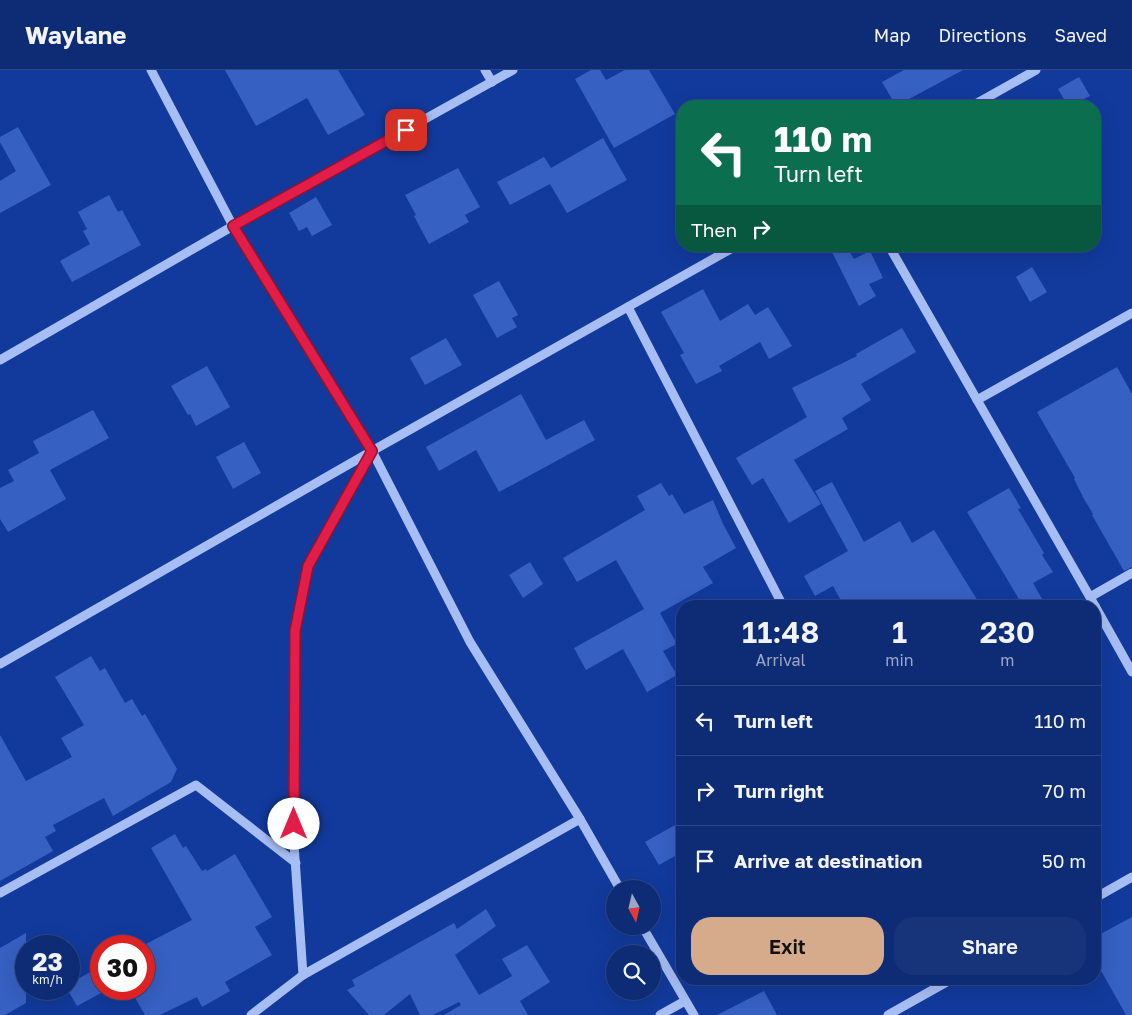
<!DOCTYPE html>
<html lang="en">
<head>
<meta charset="utf-8">
<style>
	:root { --surface:#0e2c75; --page:#17347a; --text:#f1f3f6; --muted:#9ba7c5; --line:#2e4887; --accent:#d6ab8b }
	body { margin:0; font-family:"Golos Text",sans-serif; background:var(--page); color:var(--text); height:100vh; display:flex; flex-direction:column; font-size:19px; white-space:nowrap }
	* { box-sizing:border-box; margin:0 }
	p { font-size:16px; color:var(--muted) }
	.icon { flex:none; width:28px; height:28px; fill:none; stroke:currentColor; stroke-width:2; stroke-linecap:round; stroke-linejoin:round }
	.map { position:relative; flex:1; overflow:hidden }
	.sheet { position:absolute; left:676px; top:530px; width:425px; height:385px; display:flex; flex-direction:column; background:var(--surface); border-radius:20px; box-shadow:0 5px 20px #0002,0 0 0 1px var(--line) }
	.sheet>* { flex:none }
	.banner { position:absolute; left:676px; top:30px; width:425px; height:152px; border-radius:20px; box-shadow:0 5px 20px #0002,0 0 0 1px var(--line); background:#0b6e4f; color:#fff; overflow:hidden }
	.needle { width:32px; rotate:172deg }
	.controls { position:absolute; left:606px; top:810px; display:grid; gap:10px }
	.controls a { display:grid; place-items:center; width:55px; height:55px; border-radius:50%; background:var(--surface); box-shadow:0 5px 20px #0002,0 0 0 1px var(--line); font-size:25px }
	.speed { position:absolute; left:15px; top:865px; display:flex; gap:10px; font-size:25px; font-weight:700; text-align:center }
	.speed>* { display:grid; place-content:center; width:65px; height:65px; border-radius:50%; background:var(--surface); box-shadow:0 5px 20px #0002,0 0 0 1px var(--line); line-height:1 }
	.speed small { font-size:12px; font-weight:400 }
	.speed .limit { border:8px solid #d22; background:#fff; color:#111 }
	.pin { position:absolute; display:grid; place-items:center; width:42px; height:42px; color:#fff; margin:-21px; border-radius:10px; box-shadow:0 2px 8px #0006 }
	.me { position:absolute; width:55px; margin:-28px; rotate:0deg; stroke-linejoin:round; filter:drop-shadow(0 0 4px #0008) }
	.turn { display:flex; align-items:center; gap:18px; height:105px; padding:0 15px; font-size:22px }
	.turn .icon { width:65px; height:65px; stroke-width:2.5 }
	.turn b { display:block; font-size:35px; line-height:42px }
	.then { display:flex; align-items:center; height:48px; padding:0 15px; background:#0003; gap:10px; font-size:19px }
	.eta { display:flex; justify-content:space-evenly; align-items:center; height:85px; text-align:center }
	.eta b { font-size:30px; font-weight:600; line-height:35px }
	.primary-button { display:flex; gap:10px; margin-top:auto; padding:10px 15px }
	.primary-button a { flex:1; height:58px; border-radius:20px; background:var(--accent); color:#111; font-size:20px; font-weight:600; line-height:58px; text-align:center }
	.primary-button a+a { background:var(--page); color:var(--text) }
	ul { padding:0; list-style:none }
	li { display:flex; align-items:center; gap:15px; height:70px; padding:0 15px; border-top:1px solid var(--line) }
	li div { flex:1 }
	li b { display:block; font-size:19px }
	li em { font-style:normal }
	header { display:flex; align-items:center; gap:30px; box-sizing:border-box; height:70px; padding:0 25px; background:var(--surface); border-bottom:1px solid var(--line) }
	header strong { font-size:24px }
	nav { display:flex; gap:28px; margin-inline-start:auto; font-size:18px }
	.map>svg:first-child { display:block }
	.building { fill:#3660c2 }
	.lines { fill:none; stroke-linecap:round; stroke-linejoin:round }
	.minor { stroke:#a7bef4; stroke-width:9 }
	.route-casing { stroke:#92132f; stroke-width:12 }
	.route { stroke:#e11d48; stroke-width:9 }
</style>
</head>
<body>
<header>
<strong>Waylane</strong>
<nav><a>Map</a><a>Directions</a><a>Saved</a></nav>
</header>
<div class="map">
<svg width="1132" height="945" viewBox="0 0 1132 945">
	<rect width="100%" height="100%" fill="#123a9c"/>
	<g class="building">
		<polygon points="225,0 338,0 365,45 328,65 307,28 256,56"/>
		<polygon points="591,0 600,0 606,10 625,0 649,0 675,44 614,78 575,9"/>
		<polygon points="904,0 963,0 896,36 882,12"/>
		<polygon points="1079,7 1090,26 1068,36 1058,19"/>
		<polygon points="18,57 51,115 0,143 0,111 16,101 0,72 0,67"/>
		<polygon points="603,68 627,110 567,143 550,114 510,135 497,112 544,87 551,98"/>
		<polygon points="458,98 480,137 465,145 469,152 429,174 414,146 416,145 405,125"/>
		<polygon points="109,125 118,142 122,140 141,175 72,212 60,191 90,174 83,161 87,159 78,142"/>
		<polygon points="316,127 332,155 312,166 307,157 299,161 289,143"/>
		<polygon points="838,176 846,176 854,189 870,181 883,208 869,214 876,226 859,236 831,180"/>
		<polygon points="1032,197 1047,222 1030,232 1016,207"/>
		<polygon points="499,211 518,245 512,248 517,257 497,268 473,225"/>
		<polygon points="703,219 720,251 748,234 755,245 768,237 792,276 769,289 760,272 719,296 722,301 696,314 680,285 684,283 661,242"/>
		<polygon points="902,258 916,282 861,314 871,330 842,348 848,359 794,390 821,434 789,453 763,408 752,415 736,388 807,347 792,318 857,286 856,284"/>
		<polygon points="446,268 462,295 425,315 410,288"/>
		<polygon points="207,296 230,337 196,356 190,344 188,345 171,316"/>
		<polygon points="1117,297 1132,324 1132,497 1124,501 1092,445 1093,444 1084,429 1074,409 1075,408 1037,342"/>
		<polygon points="521,324 546,370 584,350 595,370 499,422 476,380 439,401 426,377"/>
		<polygon points="93,340 109,368 50,400 66,429 8,462 0,449 0,418 14,411 8,400 39,383 33,371"/>
		<polygon points="244,372 261,403 233,419 216,387"/>
		<polygon points="832,412 864,472 900,451 912,473 934,460 981,536 844,536 833,516 815,526 804,506 848,481 815,421"/>
		<polygon points="661,413 669,426 672,424 684,444 713,430 723,454 736,478 703,497 713,513 660,543 677,574 663,581 677,605 647,622 623,579 586,600 574,578 644,539 616,490 577,512 563,488 645,440 637,426"/>
		<polygon points="1009,418 1021,438 1018,439 1044,483 1042,485 1053,502 1033,513 1046,536 1023,536 967,442"/>
		<polygon points="530,492 543,514 523,528 509,505"/>
		<polygon points="91,586 100,601 105,598 125,633 132,629 142,646 145,644 177,699 171,712 113,746 104,728 53,755 56,761 45,767 53,781 0,811 0,665 26,711 72,687 61,668 84,655 55,607"/>
		<polygon points="682,751 682,782 659,795 645,772"/>
		<polygon points="175,764 183,778 186,776 202,801 206,799 207,801 235,784 272,847 255,857 272,885 225,912 230,921 202,937 197,927 160,945 145,945 130,919 144,919 144,875 192,850 151,778"/>
		<polygon points="486,839 496,856 455,885 479,925 512,906 502,889 527,875 550,912 520,931 528,945 444,945 461,935 459,932 433,945 420,945 410,924 384,945 369,945 347,920 355,916 352,910 454,853 457,859"/>
		<polygon points="1132,847 1132,945 1126,945 1095,890 1095,867"/>
		<polygon points="26,863 26,933 5,945 0,945 0,878"/>
		<polygon points="101,896 101,923 77,936 67,919 69,919 69,914"/>
		<polygon points="764,921 777,945 717,945"/>
	</g>
	<g class="lines">
		<g class="minor">
			<polyline points="151,0 233,156 372,381 470,572 580,749 620,819"/>
			<polyline points="485,0 492,12"/>
			<polyline points="972,36 1036,0"/>
			<polyline points="889,176 1095,536"/>
			<polyline points="628,237 783,536"/>
			<polyline points="0,290 233,156 513,0"/>
			<polyline points="977,330 1132,243"/>
			<polyline points="1090,527 1132,503"/>
			<polyline points="1095,536 1132,602"/>
			<polyline points="0,594 372,381 736,176"/>
			<polyline points="0,823 196,715 296,793"/>
			<polyline points="1095,828 1132,807"/>
			<polyline points="642,856 694,945"/>
			<polyline points="303,905 294,774 295,561 308,496 371,381"/>
			<polyline points="251,945 303,905 580,749"/>
			<polyline points="660,945 685,931"/>
			<polyline points="888,945 952,909"/>
		</g>
	</g>
	<g class="lines">
		<defs>
			<polyline id="route" points="294,754 295,561 308,496 372,381 233,156 406,60"/>
		</defs>
		<use href="#route" class="route-casing"/>
		<use href="#route" class="route"/>
	</g>
</svg>
<div class="controls">
<a><svg class="needle" viewBox="-14 -14 28 28"><path d="M0-13l5 13h-10z" fill="#e53935"/><path d="M0 13l5-13h-10z" fill="#9ba7c5"/></svg></a>
<a><svg class="icon" aria-label="search" viewBox="0 0 24 24"><circle cx="10" cy="10" r="6"/><path d="M15 15l6 6"/></svg></a>
</div>
<div class="speed"><div>23<small>km/h</small></div><div class="limit">30</div></div>
<div class="pin" style="left:406px;top:60px;background:#d93025"><svg class="icon" aria-label="arrive" viewBox="0 0 24 24"><path d="M6 21V4h12l-3 4 3 4H6"/></svg></div>
<svg class="me" style="left:294px;top:754px" viewBox="-20 -20 40 40"><circle r="19" fill="#fff"/><path d="M0-13L10 11 0 6-10 11z" fill="#e11d48"/></svg>
<div class="banner">
<div class="turn"><svg class="icon" aria-label="left" viewBox="0 0 24 24"><path d="M17 20v-9H6M10 6l-5 5 5 5"/></svg><div><b>110 m</b>Turn left</div></div>
<div class="then">Then<svg class="icon" aria-label="right" viewBox="0 0 24 24"><path d="M7 20v-9h11M14 6l5 5-5 5"/></svg></div>
</div>
<section class="sheet">
<div class="eta">
<div><b>11:48</b><p>Arrival</p></div>
<div><b>1</b><p>min</p></div>
<div><b>230</b><p>m</p></div>
</div>
<ul>
<li><svg class="icon" aria-label="left" viewBox="0 0 24 24"><path d="M17 20v-9H6M10 6l-5 5 5 5"/></svg><div><b>Turn left</b></div><em>110 m</em></li>
<li><svg class="icon" aria-label="right" viewBox="0 0 24 24"><path d="M7 20v-9h11M14 6l5 5-5 5"/></svg><div><b>Turn right</b></div><em>70 m</em></li>
<li><svg class="icon" aria-label="arrive" viewBox="0 0 24 24"><path d="M6 21V4h12l-3 4 3 4H6"/></svg><div><b>Arrive at destination</b></div><em>50 m</em></li>
</ul>
<div class="primary-button"><a>Exit</a><a>Share</a></div>
</section>
</div>
</body>
</html>
